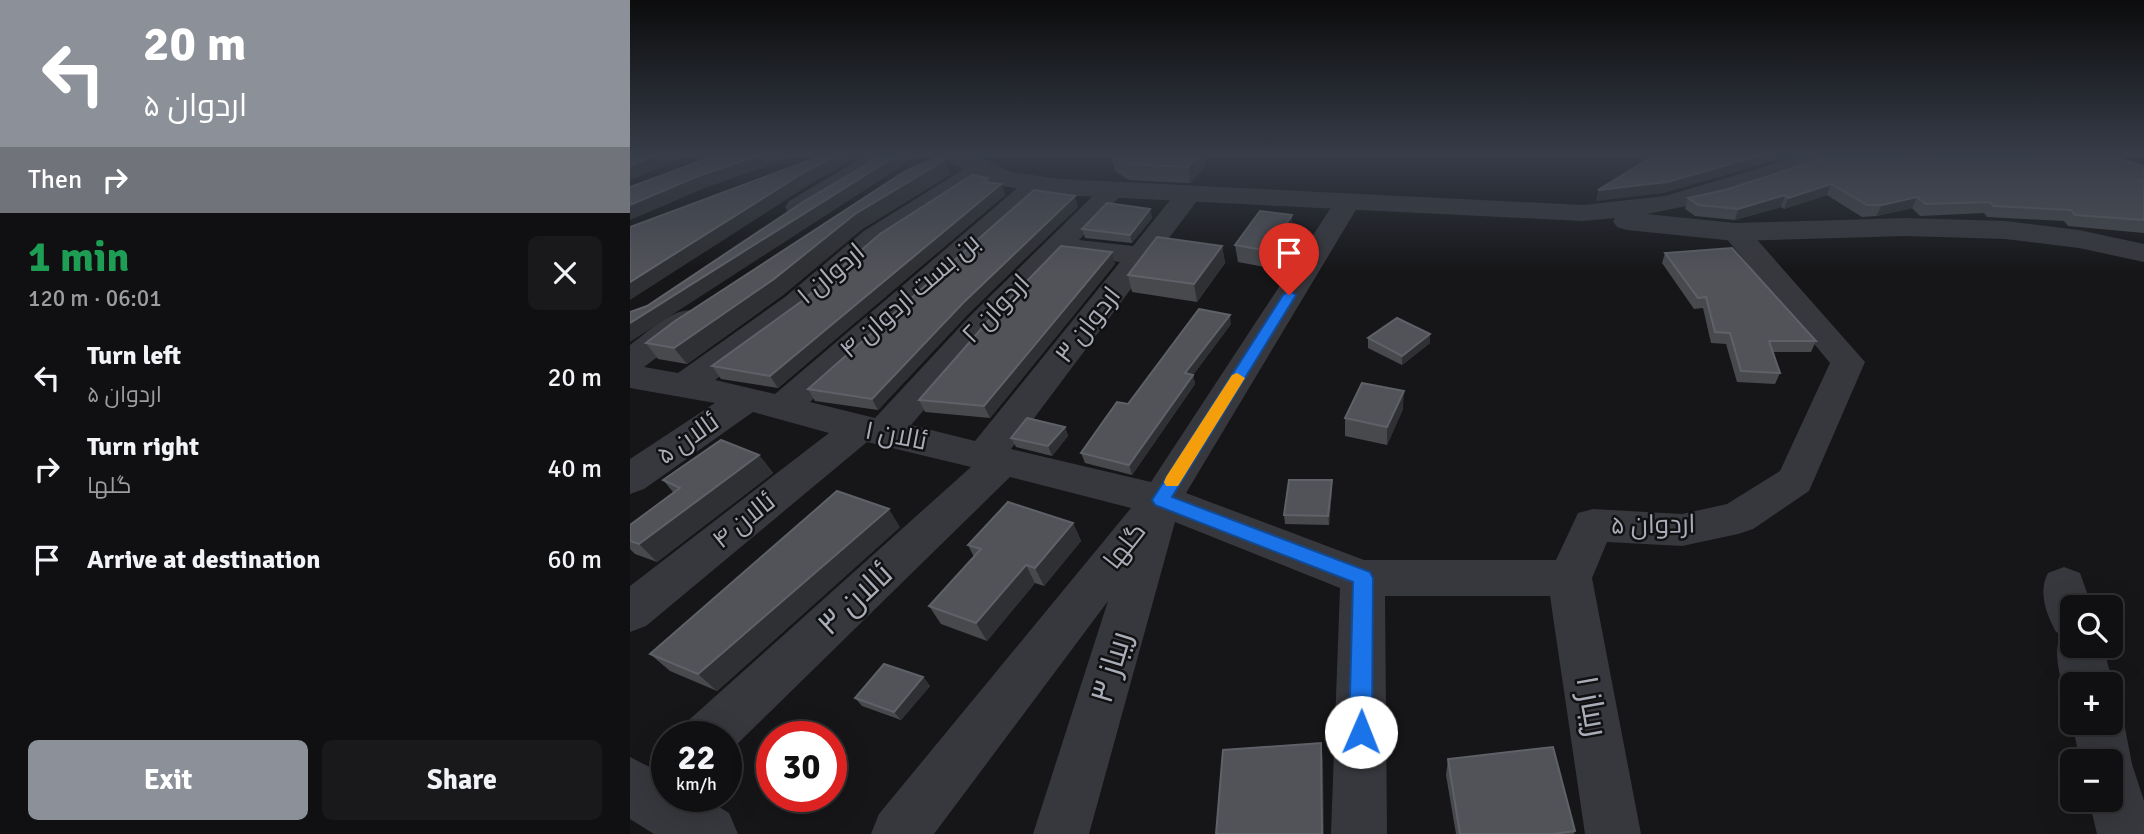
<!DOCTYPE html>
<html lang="en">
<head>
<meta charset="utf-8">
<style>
	:root { --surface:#101012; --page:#19191b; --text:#f1f3f6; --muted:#9c9d9f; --line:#303032; --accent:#8c9099 }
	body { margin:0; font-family:Signika,Cairo,sans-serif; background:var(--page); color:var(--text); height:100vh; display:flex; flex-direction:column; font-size:26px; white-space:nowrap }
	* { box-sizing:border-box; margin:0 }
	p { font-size:23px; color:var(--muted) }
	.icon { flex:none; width:38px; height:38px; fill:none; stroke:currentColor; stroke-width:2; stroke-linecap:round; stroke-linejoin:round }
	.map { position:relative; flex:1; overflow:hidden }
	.side { display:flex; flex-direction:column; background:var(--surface); width:630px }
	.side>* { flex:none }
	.banner { background:#8c9099; color:#fff; overflow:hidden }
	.tools { position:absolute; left:1430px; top:595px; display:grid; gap:14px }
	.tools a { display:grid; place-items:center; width:63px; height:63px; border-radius:10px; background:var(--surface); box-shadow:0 7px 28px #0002,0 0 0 2px var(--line); font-size:35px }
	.speed { position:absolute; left:21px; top:721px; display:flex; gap:14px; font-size:35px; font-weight:700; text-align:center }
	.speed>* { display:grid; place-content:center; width:91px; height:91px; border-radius:50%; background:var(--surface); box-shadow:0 7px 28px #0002,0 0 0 2px var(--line); line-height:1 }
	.speed small { font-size:18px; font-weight:400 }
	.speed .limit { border:10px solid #d22; background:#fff; color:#111 }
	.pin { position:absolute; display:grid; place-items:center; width:60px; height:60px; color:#fff; margin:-72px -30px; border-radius:50% 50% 50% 0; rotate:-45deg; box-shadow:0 0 7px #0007 }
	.pin .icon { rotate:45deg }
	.me { position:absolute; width:77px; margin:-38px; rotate:1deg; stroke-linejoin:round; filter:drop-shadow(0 0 5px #0008) }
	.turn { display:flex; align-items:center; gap:24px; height:147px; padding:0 28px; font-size:32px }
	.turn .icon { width:91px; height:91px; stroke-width:2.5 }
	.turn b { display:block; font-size:49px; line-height:60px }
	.then { display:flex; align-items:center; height:66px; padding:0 28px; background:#0003; gap:14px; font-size:26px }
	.round { display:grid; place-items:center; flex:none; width:74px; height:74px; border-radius:10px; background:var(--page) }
	.summary { display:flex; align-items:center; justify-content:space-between; height:119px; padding:0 28px }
	h1 { font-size:42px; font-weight:700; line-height:52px; color:#1e9e55 }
	.button { display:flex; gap:14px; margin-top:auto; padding:14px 28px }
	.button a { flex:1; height:80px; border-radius:10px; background:var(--accent); color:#fff; font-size:28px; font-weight:700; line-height:80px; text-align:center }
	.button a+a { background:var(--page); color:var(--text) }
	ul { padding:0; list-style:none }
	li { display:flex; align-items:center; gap:21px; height:91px; padding:0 28px }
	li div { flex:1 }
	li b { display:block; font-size:26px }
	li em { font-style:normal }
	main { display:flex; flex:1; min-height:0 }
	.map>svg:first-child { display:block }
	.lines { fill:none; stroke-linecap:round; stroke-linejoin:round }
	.minor { fill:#37383d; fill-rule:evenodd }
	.tertiary { fill:#37383d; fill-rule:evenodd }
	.wall { fill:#47494d }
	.shaded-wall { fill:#2f3033 }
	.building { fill:#525359; stroke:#5f6168; stroke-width:2 }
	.route { fill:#1a73e8; stroke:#114b97; stroke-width:2 }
	.slow { fill:#f59e0b }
	.labels { text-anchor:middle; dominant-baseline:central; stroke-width:5; stroke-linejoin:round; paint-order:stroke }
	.street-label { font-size:26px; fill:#a8adb8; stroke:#111113 }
	.near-street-label { font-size:32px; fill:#a8adb8; stroke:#111113 }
</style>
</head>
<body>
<main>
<section class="side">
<div class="banner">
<div class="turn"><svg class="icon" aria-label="left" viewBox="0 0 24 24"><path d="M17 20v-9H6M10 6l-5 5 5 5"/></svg><div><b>20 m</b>اردوان ۵</div></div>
<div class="then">Then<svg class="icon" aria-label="right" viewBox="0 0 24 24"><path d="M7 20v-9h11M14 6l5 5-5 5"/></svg></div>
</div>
<div class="summary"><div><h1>1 min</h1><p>120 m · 06:01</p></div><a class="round"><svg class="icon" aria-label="close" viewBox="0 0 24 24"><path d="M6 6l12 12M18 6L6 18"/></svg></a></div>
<ul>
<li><svg class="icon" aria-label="left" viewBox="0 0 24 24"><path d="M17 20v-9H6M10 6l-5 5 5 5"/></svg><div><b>Turn left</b><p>اردوان ۵</p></div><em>20 m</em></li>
<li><svg class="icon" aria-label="right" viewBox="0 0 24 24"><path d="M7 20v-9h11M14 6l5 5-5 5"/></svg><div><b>Turn right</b><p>گلها</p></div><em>40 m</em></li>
<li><svg class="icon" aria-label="arrive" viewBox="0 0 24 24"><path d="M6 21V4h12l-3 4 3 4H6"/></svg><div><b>Arrive at destination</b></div><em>60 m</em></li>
</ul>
<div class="button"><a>Exit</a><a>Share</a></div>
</section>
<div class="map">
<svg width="1514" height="834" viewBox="0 0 1514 834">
	<rect width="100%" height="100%" fill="#161618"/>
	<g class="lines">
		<g class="minor">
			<polygon points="237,155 266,155 263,160 177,213 168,215 159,213 155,207 159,201"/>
			<path d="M351 162 360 164 363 169 360 174 254 243 177 311 85 380 145 394 398 179 407 176 416 179 420 184 416 189 180 402 245 418 340 316 473 186 482 183 491 186 495 191 449 240 503 246 550 188 559 186 568 188 572 194 381 449 521 482 708 197 717 195 726 197 730 203 556 493 734 560H926L948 513 963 509 1052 514 1097 504 1150 471 1200 363 1091 232 1095 226 1105 224 1115 226 1235 362 1179 491 1123 529 1108 534 1052 546 977 542 962 578 1011 834H955L920 596H755L757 834H701L710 588 545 522 459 834H403L478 601 304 834H241L249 814 501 508 380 477 96 755V737H52L60 719 341 467 237 442 16 626 0 632V586L199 433 123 412 14 489 0 494V459L85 403 0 388V345C21 330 44 305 70 311L75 318 70 325 14 367 48 373 155 297 234 231 342 164ZM434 255 490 262 345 441 281 425 362 330Z"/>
			<path d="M1434 567 1450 573 1462 607H1442V646H1473L1483 684 1480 689V684H1442V701C1430 684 1422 653 1431 634L1426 632C1416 613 1408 592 1418 573Z"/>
			<polygon points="1480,703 1486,706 1494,723 1502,764 1514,801 1514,834 1467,834 1459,800 1480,800 1480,761 1450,761 1442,723 1480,723"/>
		</g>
		<g class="tertiary">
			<polygon points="311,155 345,155 381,172 431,179 953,205 1035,196 1174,155 1214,155 1210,160 1091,199 1017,214 1105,223 1276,218 1375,221 1449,230 1514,244 1514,262 1449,248 1375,239 1276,236 1105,241 997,230 987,227 983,221 985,218 953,221 431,195 366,185 315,160"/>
			<polygon points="0,757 37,776 37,796 71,796 99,813 108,834 24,834 0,819"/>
		</g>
	</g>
	<g class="wall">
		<polygon points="483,155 574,155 575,166 560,183 499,180 485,171 481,156"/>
		<polygon points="315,160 321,174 232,229 153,295 57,364 28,359 16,343"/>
		<polygon points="1514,166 1514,233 1438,226 1434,221 1357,217 1354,213 1290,216 1282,208 1246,216 1232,217 1197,195 1154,209 1151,207 1105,220 1065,216 1055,209 1058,198 1095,190"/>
		<polygon points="358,178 360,183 371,184 375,195 148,388 91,379 82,366"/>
		<polygon points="448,207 338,314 248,410 185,401 178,389"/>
		<polygon points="520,209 522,218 502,243 455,238 452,229"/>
		<polygon points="663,232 640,268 608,262 605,245"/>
		<polygon points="592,246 595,263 567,302 502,292 498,275"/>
		<polygon points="1035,253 1186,341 1181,352 1142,352 1150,373 1145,384 1107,382 1096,344 1081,343 1073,308 1064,309 1032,263"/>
		<polygon points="485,264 360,418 295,412 289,400"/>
		<polygon points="601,324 563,375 565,384 502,475 455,463 451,453 498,404"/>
		<polygon points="738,338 800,343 772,365 738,348"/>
		<polygon points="773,409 757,445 715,436 715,418"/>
		<polygon points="435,427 438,436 422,456 386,447 381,438"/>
		<polygon points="129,455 143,473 27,562 5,554 0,549 0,525 43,492 33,480"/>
		<polygon points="702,490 699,525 655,524 654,515"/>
		<polygon points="443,523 451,541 414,586 405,583 357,641 311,624 299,606 344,557 338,545"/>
		<polygon points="270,527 87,691 40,671 20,654"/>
		<polygon points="293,677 300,686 271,720 232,706 225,698"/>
		<polygon points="818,759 945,831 944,834 826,834 816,775"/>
	</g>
	<g class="shaded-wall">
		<polygon points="26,155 60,155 0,180 0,166"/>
		<polygon points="130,155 168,155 75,188 0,220 0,205 68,176"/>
		<polygon points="206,155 230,155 179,185 0,300 0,282 173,173"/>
		<polygon points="263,155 293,155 271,164 272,166 0,342 0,323"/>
		<polygon points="568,155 574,155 575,166 560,183 558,167"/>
		<polygon points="1132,155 1165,155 1034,193 966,201 968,190"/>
		<polygon points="315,160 321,174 232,229 153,295 57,364 44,348 225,214"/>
		<polygon points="371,184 375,195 148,388 140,376"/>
		<polygon points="1201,184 1197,195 1154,209 1158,198"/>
		<polygon points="1155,195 1151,207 1105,220 1108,209"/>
		<polygon points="445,196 448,207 338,314 248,410 242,399 333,303"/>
		<polygon points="1287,197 1282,208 1246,216 1252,205"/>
		<polygon points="520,209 522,218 502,243 500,235"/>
		<polygon points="662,215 663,232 640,268 638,251"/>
		<polygon points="592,246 595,263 567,302 564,284"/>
		<polygon points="482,252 485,264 360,418 354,406"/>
		<polygon points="600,315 601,324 563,375 565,384 502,475 499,465 555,373"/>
		<polygon points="800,334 800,343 772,365 772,356"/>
		<polygon points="774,391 773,409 757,445 757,427"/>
		<polygon points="435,427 438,436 422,456 418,446"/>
		<polygon points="129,455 143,473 27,562 9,544"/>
		<polygon points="702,480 702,490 699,525 698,516"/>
		<polygon points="259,509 270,527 87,691 68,674"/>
		<polygon points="443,523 451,541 414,586 405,568"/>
		<polygon points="396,565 405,583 357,641 346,623"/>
		<polygon points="293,677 300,686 271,720 264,712"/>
		<polygon points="691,743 693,760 694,834 692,834"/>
	</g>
	<g class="building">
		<polygon points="0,155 26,155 0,166"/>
		<polygon points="87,155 130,155 68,176 0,205 0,187"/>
		<polygon points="194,155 206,155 173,173 0,282 0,227"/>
		<polygon points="253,155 267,155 0,323 0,312 17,306 173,202"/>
		<polygon points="483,155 568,155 558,167 495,164 481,156"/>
		<polygon points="1025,155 1132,155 1037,182 968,190"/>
		<polygon points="1332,155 1478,155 1514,166 1514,181 1508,180 1514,184 1514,220 1445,215 1441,210 1363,206 1360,202 1296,204 1287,197 1252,205 1237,205 1201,184 1158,198 1155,195 1108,209 1068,205 1058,198 1095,190 1200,156 1326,157"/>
		<polygon points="305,158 315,160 225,214 144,279 44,348 16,343 45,321 274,172"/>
		<polygon points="342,175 358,178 353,182 371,184 140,376 82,366 172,301 250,234"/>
		<polygon points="404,190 445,196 333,303 242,399 178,389"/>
		<polygon points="477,203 520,209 500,235 452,229"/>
		<polygon points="630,211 662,215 638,251 605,245"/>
		<polygon points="527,237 592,246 564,284 498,275"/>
		<polygon points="431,246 482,252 354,406 289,400 359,320"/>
		<polygon points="1102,248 1186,341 1139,341 1150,373 1111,371 1100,333 1085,332 1076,297 1068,298 1035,253"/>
		<polygon points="569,309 600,315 555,373 563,375 499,465 451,453 487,402 498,404"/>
		<polygon points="767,318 800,334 772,356 738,338"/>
		<polygon points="732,383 774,391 757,427 715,418"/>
		<polygon points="397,418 435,427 418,446 381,438"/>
		<polygon points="91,440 129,455 9,544 0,541 0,525 50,488 33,480"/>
		<polygon points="659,480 702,480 698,516 654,515"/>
		<polygon points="207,491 259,509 68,674 20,654"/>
		<polygon points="378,502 443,523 405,568 396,565 346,623 299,606 351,549 338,545"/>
		<polygon points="254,664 293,677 264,712 225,698"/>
		<polygon points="691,743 692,834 586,834 593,750"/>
		<polygon points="923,747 945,831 923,834 830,834 818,759"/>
	</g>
	<linearGradient id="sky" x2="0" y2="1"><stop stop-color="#0c0c0d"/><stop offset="0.57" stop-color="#363c48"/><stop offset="1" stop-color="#363c48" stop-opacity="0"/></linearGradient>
	<rect width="1514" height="272" fill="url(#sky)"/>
	<polygon class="route" points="659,291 666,295 542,497 740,572 743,578 742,732 739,739 731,742 723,739 719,732 723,582 525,505 522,500 653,295"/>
	<polygon class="slow" points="607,373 615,378 548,486 536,486 534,482 536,477 602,375"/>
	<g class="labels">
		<g class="street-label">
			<text transform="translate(201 274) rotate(-40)">اردوان ۱</text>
			<text transform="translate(280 296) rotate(-41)">بن بست اردوان ۴</text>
			<text transform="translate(366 309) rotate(-46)">اردوان ۲</text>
			<text transform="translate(458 325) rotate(-52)">اردوان ۳</text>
			<text transform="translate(266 436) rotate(11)">ئالان ۱</text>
			<text transform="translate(58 439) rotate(-35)">ئالان ۵</text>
			<text transform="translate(114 521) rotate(-39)">ئالان ۴</text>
			<text transform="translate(1023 525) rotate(-1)">اردوان ۵</text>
			<text transform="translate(495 546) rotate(-52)">گلها</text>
		</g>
		<g class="near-street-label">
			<text transform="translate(225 599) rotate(-43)">ئالان ۳</text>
			<text transform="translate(481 667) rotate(-73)">ریباز ۳</text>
			<text transform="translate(962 706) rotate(80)">ریباز ۱</text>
		</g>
	</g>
</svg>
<div class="tools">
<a><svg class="icon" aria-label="search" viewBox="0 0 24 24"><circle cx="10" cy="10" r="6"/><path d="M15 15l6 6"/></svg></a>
<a>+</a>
<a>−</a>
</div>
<div class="speed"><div>22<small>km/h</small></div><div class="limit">30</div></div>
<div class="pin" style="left:659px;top:295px;background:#d93025"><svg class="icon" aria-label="arrive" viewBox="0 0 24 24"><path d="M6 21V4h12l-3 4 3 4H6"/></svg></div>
<svg class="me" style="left:731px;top:732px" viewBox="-20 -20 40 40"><circle r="19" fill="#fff"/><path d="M0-13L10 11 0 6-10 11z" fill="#1a73e8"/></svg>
</div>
</main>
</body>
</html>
